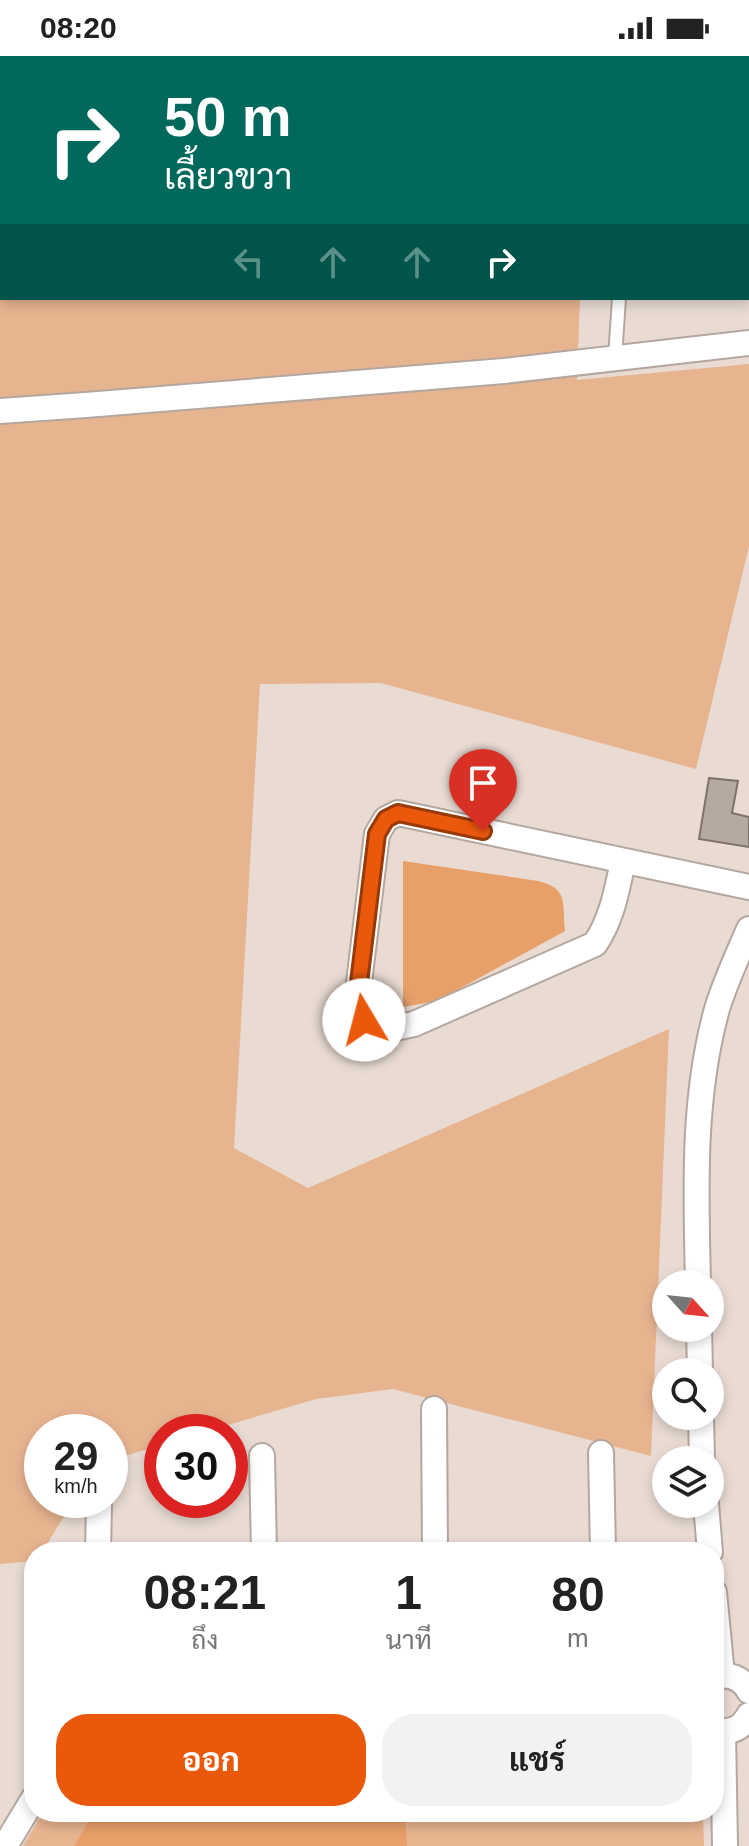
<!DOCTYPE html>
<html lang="th">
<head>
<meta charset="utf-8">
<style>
	:root { --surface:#fff; --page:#f2f2f2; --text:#222; --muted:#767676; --accent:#ea580c }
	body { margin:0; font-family:Helvetica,Sarabun,sans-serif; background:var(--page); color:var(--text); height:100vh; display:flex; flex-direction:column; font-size:30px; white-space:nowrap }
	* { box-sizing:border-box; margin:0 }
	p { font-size:26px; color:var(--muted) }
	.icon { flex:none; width:44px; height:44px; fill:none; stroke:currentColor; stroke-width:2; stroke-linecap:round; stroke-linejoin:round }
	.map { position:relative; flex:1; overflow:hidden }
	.details { position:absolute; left:24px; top:1486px; width:700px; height:280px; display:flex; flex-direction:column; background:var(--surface); border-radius:32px; box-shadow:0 4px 12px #0003 }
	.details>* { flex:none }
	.banner { position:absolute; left:0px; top:0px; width:750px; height:244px; box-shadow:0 4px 12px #0003; background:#00695c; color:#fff; overflow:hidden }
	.needle { width:52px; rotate:117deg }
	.buttons { position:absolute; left:652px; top:1214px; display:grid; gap:16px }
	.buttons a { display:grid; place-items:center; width:72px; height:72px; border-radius:50%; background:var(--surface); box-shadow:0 4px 12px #0003; font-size:40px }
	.speed { position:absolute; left:24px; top:1358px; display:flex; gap:16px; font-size:40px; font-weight:700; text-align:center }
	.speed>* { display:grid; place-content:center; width:104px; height:104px; border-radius:50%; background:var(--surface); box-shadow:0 4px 12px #0003; line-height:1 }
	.speed small { font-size:20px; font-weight:400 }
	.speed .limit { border:12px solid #d22; background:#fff; color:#111 }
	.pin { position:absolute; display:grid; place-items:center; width:68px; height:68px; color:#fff; margin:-82px -34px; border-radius:50% 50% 50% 0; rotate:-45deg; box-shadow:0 0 8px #0007 }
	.pin .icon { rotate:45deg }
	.me { position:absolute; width:88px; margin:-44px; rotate:352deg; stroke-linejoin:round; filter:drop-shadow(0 0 6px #0008) }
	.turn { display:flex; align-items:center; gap:28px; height:168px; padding:0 32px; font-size:36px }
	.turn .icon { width:104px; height:104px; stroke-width:2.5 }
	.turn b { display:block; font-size:56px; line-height:68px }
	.lanes { display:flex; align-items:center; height:76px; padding:0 32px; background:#0003; justify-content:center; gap:40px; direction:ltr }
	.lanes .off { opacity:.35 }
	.eta { display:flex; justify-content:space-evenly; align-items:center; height:136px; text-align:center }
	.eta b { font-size:48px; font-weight:700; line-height:56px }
	.cta { display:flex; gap:16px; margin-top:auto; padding:16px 32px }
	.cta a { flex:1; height:92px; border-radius:32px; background:var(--accent); color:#fff; font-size:32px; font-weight:700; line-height:92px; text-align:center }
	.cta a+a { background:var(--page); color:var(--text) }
	.status { display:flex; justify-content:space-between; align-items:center; height:56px; padding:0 40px; background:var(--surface); direction:ltr }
	.status svg { height:22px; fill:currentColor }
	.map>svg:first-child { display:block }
	.green { fill:#e7b490 }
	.water { fill:#e89f68 }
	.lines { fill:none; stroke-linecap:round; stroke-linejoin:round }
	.river { stroke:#e89f68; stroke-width:48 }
	.building { fill:#b6a9a0; stroke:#7e726a; stroke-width:2 }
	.lane-casing { stroke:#b4a79f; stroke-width:16 }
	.street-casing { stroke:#b4a79f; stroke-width:28 }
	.lane { stroke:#fff; stroke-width:12 }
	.street { stroke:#fff; stroke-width:24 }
	.route-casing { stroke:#983908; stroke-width:20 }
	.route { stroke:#ea580c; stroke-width:14 }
</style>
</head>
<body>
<div class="status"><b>08:20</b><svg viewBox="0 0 49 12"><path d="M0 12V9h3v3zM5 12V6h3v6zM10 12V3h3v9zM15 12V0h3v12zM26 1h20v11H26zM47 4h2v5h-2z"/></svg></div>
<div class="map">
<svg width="749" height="1790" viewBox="0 0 749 1790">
	<rect width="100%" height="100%" fill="#e9dbd2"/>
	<g class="green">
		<polygon points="0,0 683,0 683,2 2,2 2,242 580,242 577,324 749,308 749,490 696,713 381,627 260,628 234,1092 308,1132 669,973 651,1400 393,1333 316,1343 204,1376 162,1376 162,1389 110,1404 110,1376 42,1376 42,1444 74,1444 42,1496 34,1496 34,1505 0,1508"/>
		<polygon points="43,1756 703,1756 704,1790 23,1790"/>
	</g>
	<g class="water">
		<path d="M403 805 538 825C569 833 562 846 565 875L437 945 403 951Z"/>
		<polygon points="94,1756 405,1756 407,1790 74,1790"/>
	</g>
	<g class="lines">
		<g class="river">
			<polyline points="30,0 32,2"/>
			<polyline points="748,97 749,97"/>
		</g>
	</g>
	<polygon class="building" points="709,722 738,725 732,757 749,761 749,791 699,783"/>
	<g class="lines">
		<defs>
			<polyline id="lane" points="615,302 619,242"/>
			<g id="street">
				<polyline points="696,2 697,0"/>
				<polyline points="748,50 749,50"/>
				<polyline points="0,355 86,349 504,315 749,287"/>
				<path d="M623 805C617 834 612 863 595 888L414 968 390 973 372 972 364 964 357 943 377 778 386 763 398 757 749 831"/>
				<path d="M698 1228C696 1136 692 1043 717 953 725 926 738 899 749 873"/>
				<polyline points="699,1272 700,1316"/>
				<polyline points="434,1353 435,1496"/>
				<polyline points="701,1360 702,1404"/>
				<polyline points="601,1397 603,1496"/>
				<polyline points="262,1400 264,1496"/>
				<polyline points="706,1448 710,1496"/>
				<polyline points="98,1496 99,1450"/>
				<polyline points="714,1536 722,1619"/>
				<path d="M714 1621C729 1617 742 1622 749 1635"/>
				<path d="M714 1674C729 1677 741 1674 749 1659"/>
				<polyline points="723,1676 725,1790"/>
				<polyline points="5,1790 34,1742"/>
			</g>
		</defs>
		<use href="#lane" class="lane-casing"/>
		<use href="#street" class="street-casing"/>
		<use href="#lane" class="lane"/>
		<use href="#street" class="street"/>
	</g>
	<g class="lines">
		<defs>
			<polyline id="route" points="364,964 357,943 377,778 386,763 398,757 483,775"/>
		</defs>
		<use href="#route" class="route-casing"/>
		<use href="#route" class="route"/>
	</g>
</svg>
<div class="buttons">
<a><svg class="needle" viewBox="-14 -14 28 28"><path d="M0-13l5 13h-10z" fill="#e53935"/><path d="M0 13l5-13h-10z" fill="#767676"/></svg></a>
<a><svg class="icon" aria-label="search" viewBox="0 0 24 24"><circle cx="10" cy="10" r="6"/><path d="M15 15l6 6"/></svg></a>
<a><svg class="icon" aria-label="layers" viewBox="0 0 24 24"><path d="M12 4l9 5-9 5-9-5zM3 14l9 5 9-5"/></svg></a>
</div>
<div class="speed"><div>29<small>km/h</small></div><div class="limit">30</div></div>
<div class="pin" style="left:483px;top:775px;background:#d93025"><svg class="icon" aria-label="arrive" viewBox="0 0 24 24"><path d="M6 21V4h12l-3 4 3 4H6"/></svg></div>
<svg class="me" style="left:364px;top:964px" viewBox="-20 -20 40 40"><circle r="19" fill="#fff"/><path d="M0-13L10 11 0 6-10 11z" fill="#ea580c"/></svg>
<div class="banner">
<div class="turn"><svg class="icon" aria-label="right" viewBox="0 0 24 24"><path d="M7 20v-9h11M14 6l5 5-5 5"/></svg><div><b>50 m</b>เลี้ยวขวา</div></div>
<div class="lanes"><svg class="icon off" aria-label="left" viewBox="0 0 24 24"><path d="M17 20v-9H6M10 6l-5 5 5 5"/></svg><svg class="icon off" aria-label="ahead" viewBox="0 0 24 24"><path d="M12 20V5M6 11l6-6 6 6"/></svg><svg class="icon off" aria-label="ahead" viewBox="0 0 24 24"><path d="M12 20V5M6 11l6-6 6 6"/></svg><svg class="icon" aria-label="right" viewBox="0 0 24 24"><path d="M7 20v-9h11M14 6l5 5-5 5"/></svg></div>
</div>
<section class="details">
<div class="eta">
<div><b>08:21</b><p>ถึง</p></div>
<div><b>1</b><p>นาที</p></div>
<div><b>80</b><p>m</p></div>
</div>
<div class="cta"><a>ออก</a><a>แชร์</a></div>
</section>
</div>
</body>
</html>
